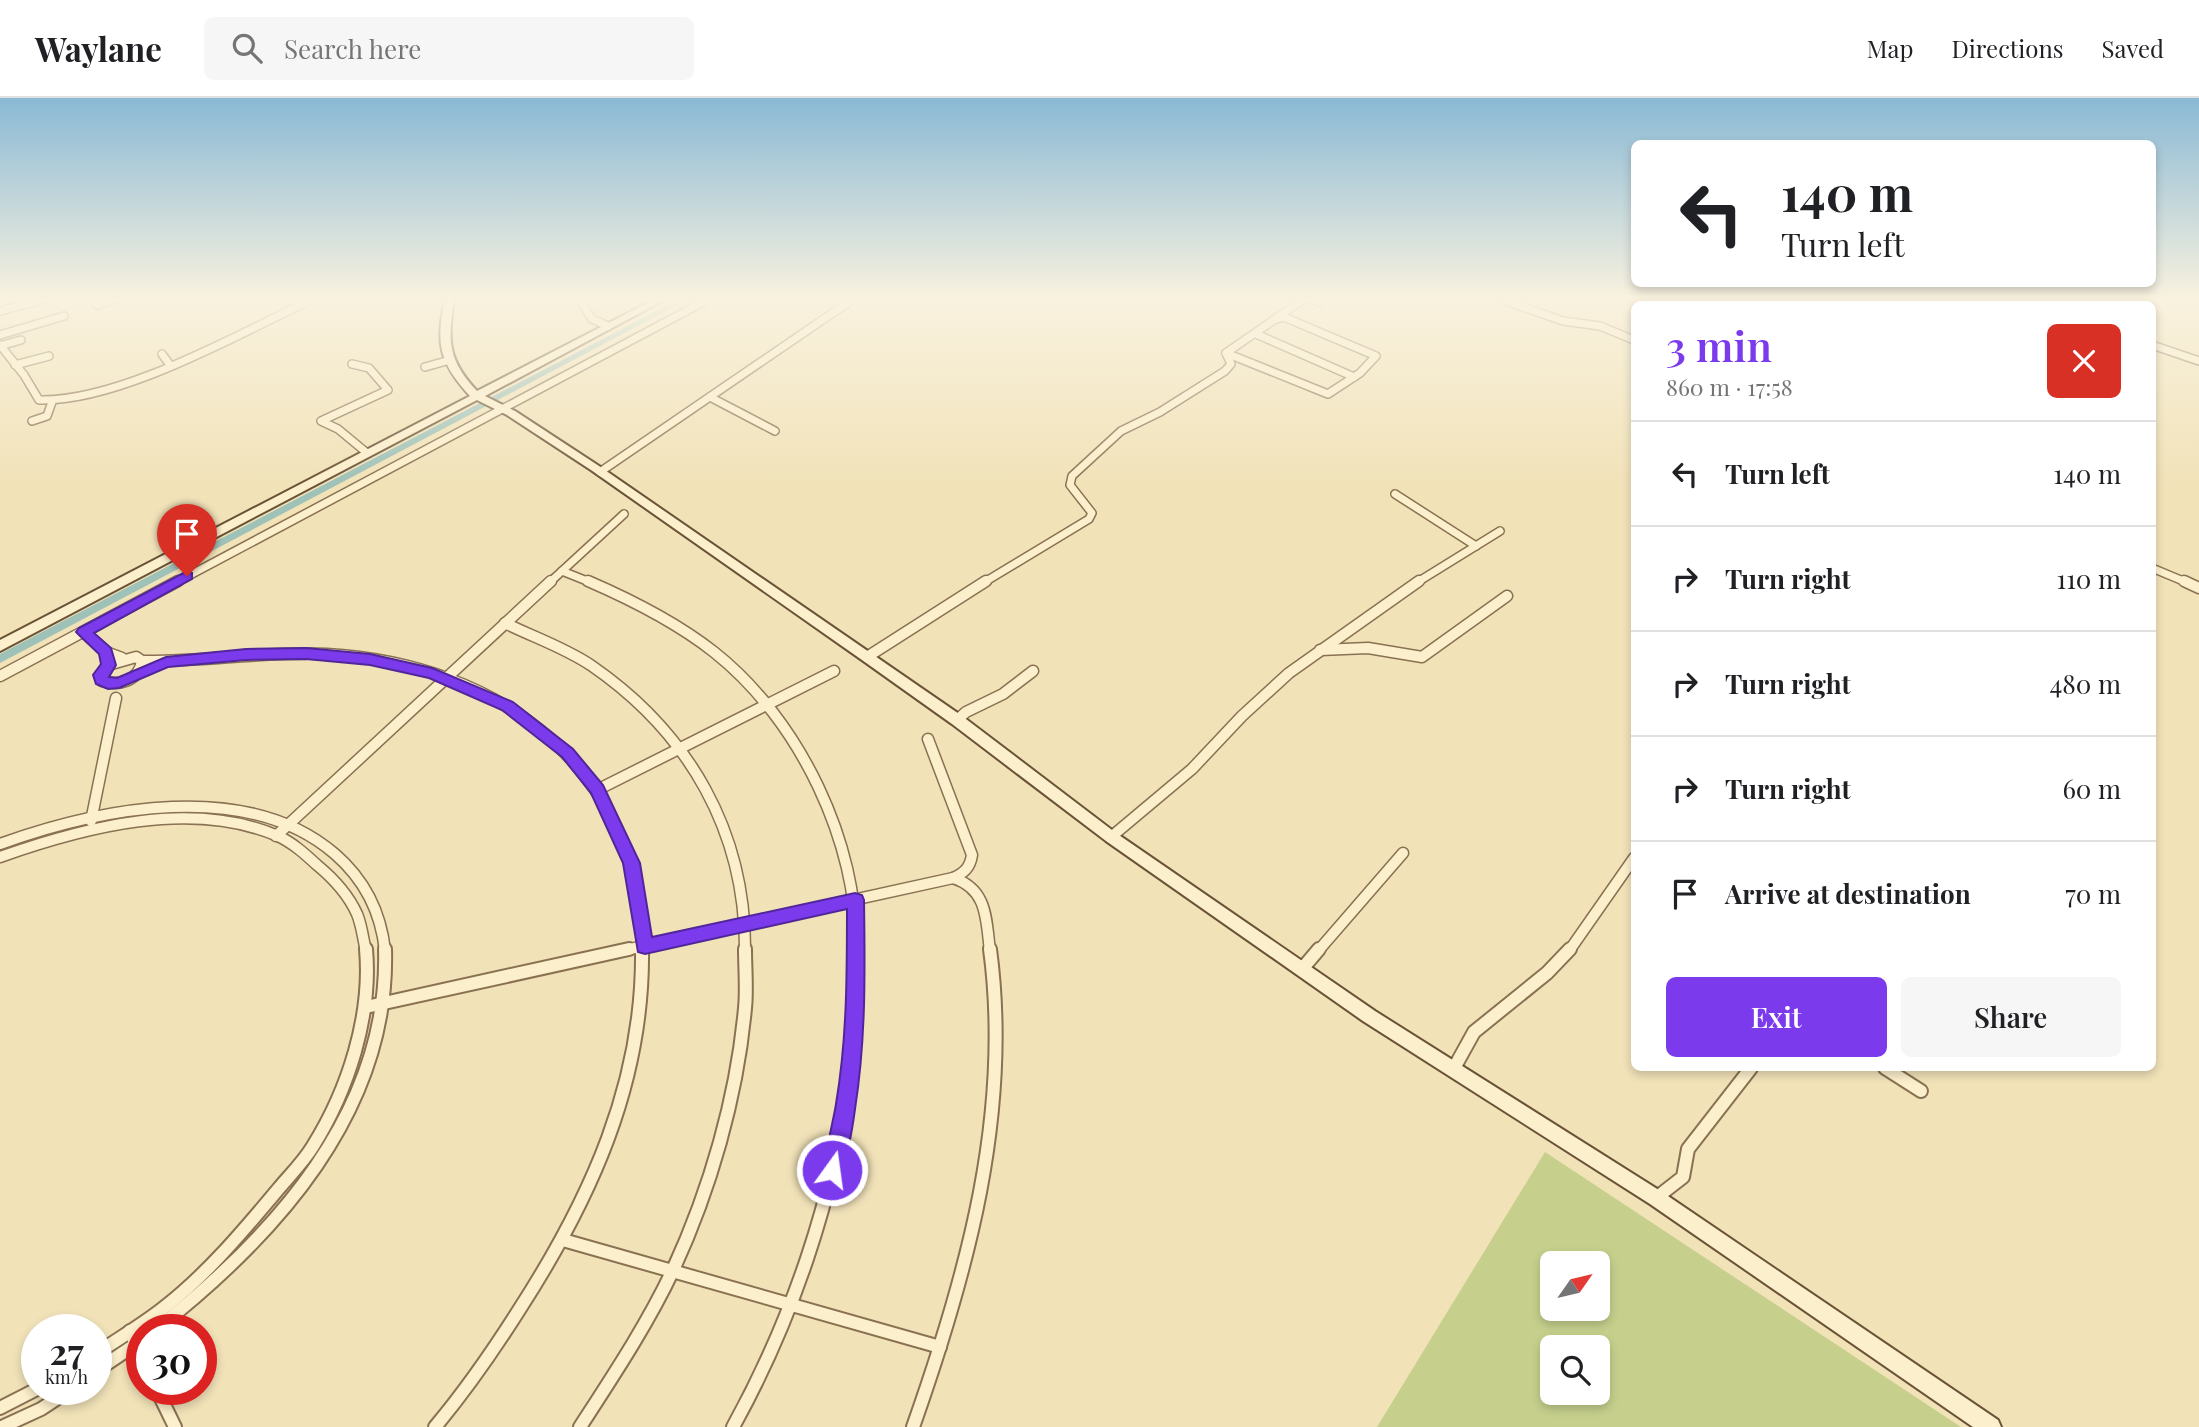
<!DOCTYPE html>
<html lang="en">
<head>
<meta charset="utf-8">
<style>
	:root { --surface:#fff; --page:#f6f6f6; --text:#202124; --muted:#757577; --line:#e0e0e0; --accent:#7c3aed }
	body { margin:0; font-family:"Playfair Display",serif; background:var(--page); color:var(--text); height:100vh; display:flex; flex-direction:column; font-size:26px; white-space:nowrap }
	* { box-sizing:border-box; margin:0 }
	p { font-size:23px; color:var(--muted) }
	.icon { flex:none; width:38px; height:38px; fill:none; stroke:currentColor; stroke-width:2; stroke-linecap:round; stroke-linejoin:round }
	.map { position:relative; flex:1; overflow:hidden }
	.drawer { position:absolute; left:1631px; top:203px; width:525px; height:770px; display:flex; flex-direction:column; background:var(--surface); border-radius:10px; box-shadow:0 4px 10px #0003 }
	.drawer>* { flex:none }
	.hud { position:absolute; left:1631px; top:42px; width:525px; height:147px; border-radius:10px; box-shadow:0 4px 10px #0003; background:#fff; color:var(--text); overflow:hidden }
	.needle { width:46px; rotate:56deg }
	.fabs { position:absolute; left:1540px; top:1153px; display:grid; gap:14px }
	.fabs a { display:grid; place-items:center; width:70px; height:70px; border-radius:10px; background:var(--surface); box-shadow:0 4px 10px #0003; font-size:35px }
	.speed { position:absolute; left:21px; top:1216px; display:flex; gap:14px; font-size:35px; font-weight:700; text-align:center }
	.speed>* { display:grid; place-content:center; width:91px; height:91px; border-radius:50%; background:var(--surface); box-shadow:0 4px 10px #0003; line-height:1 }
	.speed small { font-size:18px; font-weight:400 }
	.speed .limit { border:10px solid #d22; background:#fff; color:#111 }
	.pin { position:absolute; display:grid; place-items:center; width:60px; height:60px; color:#fff; margin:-72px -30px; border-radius:50% 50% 50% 0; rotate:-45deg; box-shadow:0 0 7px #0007 }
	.pin .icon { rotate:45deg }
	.me { position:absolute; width:77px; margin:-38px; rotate:14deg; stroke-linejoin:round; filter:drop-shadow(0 0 5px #0008) }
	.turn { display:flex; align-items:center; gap:24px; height:147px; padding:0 35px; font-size:32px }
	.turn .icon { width:91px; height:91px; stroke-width:2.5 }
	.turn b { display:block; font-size:49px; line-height:60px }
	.round { display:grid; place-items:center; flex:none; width:74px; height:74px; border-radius:10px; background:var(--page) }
	.summary { display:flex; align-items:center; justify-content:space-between; height:119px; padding:0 35px }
	h1 { font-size:42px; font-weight:600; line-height:52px; color:var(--accent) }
	.primary-button { display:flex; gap:14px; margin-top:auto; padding:14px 35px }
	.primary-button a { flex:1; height:80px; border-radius:10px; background:var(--accent); color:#fff; font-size:28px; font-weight:600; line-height:80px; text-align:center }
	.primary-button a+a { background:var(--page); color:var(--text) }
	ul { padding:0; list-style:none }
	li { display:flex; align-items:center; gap:21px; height:105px; padding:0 35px; border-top:2px solid var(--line) }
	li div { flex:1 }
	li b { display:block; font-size:26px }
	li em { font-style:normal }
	header { display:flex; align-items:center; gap:42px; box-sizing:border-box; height:98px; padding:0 35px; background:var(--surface); border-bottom:2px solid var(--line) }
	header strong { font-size:33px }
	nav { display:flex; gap:38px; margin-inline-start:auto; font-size:24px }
	.search { width:490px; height:63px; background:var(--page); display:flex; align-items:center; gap:18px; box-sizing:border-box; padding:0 24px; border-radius:10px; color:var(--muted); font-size:26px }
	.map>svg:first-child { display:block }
	.green { fill:#c6d08c; fill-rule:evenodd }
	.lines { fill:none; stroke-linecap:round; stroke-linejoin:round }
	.canal { fill:#9ec1b8; fill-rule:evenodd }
	.street-far2-casing { stroke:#897152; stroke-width:10 }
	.street-far1-casing { stroke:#897152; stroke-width:13 }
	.street-casing { stroke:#897152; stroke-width:16 }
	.secondary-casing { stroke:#6a5236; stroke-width:4 }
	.street-far2 { stroke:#fcefcc; stroke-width:7 }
	.street-far1 { stroke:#fcefcc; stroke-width:10 }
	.street { stroke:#fcefcc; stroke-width:12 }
	.secondary { fill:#fcefcc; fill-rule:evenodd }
	.route { fill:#7c3aed; stroke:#51269a; stroke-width:2 }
</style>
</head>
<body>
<header>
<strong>Waylane</strong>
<div class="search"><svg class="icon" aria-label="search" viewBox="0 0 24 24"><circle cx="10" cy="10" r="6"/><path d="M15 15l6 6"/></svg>Search here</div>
<nav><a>Map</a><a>Directions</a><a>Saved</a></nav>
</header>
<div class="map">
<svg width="2199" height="1329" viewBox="0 0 2199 1329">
	<rect width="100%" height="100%" fill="#f1e2b8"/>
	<path class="green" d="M1545 1054 1961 1329H1377ZM1552 1166H1598V1211H1552ZM1552 1250H1598V1295H1552Z"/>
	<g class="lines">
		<polygon class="canal" points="679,201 689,201 0,565 0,556"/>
		<defs>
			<g id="street-far2">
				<polyline points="579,201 592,221 608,228"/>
				<polyline points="1309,201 1320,204 1324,201"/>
				<polyline points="1500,201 1563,223 1600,228 1634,242"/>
				<polyline points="2017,201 2034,206"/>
				<polyline points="97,207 117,201"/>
				<polyline points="0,213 45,201"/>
				<polyline points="1256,236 1354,279"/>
				<polyline points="0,237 64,218"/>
				<path d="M0 247 24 277 39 302C120 304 238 236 313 201"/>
				<polyline points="2152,247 2199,263"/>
				<polyline points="0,248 21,242"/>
				<polyline points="1226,255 1328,296 1360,275 1376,258 1284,219 1277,221"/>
				<polyline points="162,256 170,267"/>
				<polyline points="352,266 369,270 388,292 321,323 338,331 367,355"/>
				<polyline points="15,267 49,258"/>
				<polyline points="425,269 450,262"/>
				<polyline points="710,299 775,333"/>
				<polyline points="32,323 47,318 52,304"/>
				<polyline points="600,374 853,201"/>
				<polyline points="1395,396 1476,448"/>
				<polyline points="2152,470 2188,485"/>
				<polyline points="562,473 592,485"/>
				<polyline points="175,485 709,201"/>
				<polyline points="549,485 624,416"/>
				<polyline points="983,485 1089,421 1092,415 1070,387 1072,378 1121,333 1160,314 1225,273 1231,266 1226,255 1304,201"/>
				<polyline points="1416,485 1500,433"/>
			</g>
			<g id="street-far1">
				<path d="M588 483C632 502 676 524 714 554 799 621 859 745 856 853"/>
				<polyline points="2184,483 2199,490"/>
				<path d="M505 525C533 539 566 550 592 568 689 635 746 734 745 853"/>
				<polyline points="84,534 106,554"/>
				<polyline points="1320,552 1368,550 1422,559 1507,498"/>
				<path d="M136 559 142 563C139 583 119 588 102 583L101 577 108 567Z"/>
				<polyline points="867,559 986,483"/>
				<path d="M142 563C204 564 265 553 327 556 500 566 640 669 642 853"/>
				<polyline points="108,567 106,554 122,560"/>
				<polyline points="0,578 178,483"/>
				<polyline points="957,622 966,614 1003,596 1033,573"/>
				<polyline points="597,692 834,573"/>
				<polyline points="91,723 116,600"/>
				<polyline points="276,738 551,483"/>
				<polyline points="1111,739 1192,671 1242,618 1289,575 1419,483"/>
				<path d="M0 746C100 710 247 680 335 756 365 782 381 814 385 853"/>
				<path d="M0 759C85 729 191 701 278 738 293 745 305 756 317 767 334 781 348 796 357 816 362 828 363 841 366 853"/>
				<path d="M953 780C988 791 986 822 990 853"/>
				<path d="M621 853 953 780C964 775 970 770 972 757L928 641"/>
				<polyline points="1318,853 1403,755"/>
				<polyline points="1569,853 1634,760"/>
			</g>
			<g id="street">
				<polyline points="1302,871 1319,851"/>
				<polyline points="366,909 629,851"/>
				<polyline points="1885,970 1921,993"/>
				<polyline points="1453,972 1474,934 1547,875 1570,851"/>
				<polyline points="1656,1100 1683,1079 1688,1051 1751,970"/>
				<polyline points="563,1142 940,1249"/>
				<path d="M155 1232C274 1139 390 1013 385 851"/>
				<polyline points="130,1233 142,1260"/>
				<path d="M96 1256C119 1240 144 1226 166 1208 209 1174 244 1132 280 1089 291 1076 304 1063 313 1048 348 992 372 918 366 851"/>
				<polyline points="96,1273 142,1242"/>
				<polyline points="157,1292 175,1329"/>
				<polyline points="0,1310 37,1291"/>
				<polyline points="2,1329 41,1311 70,1292"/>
				<path d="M435 1329C466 1292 493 1253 519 1212 590 1102 644 985 642 851"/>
				<path d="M580 1329C613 1278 647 1227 673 1172 710 1092 737 999 745 910 747 891 745 871 745 851"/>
				<path d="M733 1329C792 1222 834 1100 849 978 855 936 855 894 856 851"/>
				<path d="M913 1329C967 1176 1012 1015 990 851"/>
			</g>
			<path id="secondary" d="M445 201H454C448 243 447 261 477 293L655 201H666L485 298 515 313 599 368 872 556 962 618 1116 735 1375 913 1662 1094 1998 1322 2001 1329H1973L1650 1106 1363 923 1106 743 952 626 862 562 591 372 507 317 477 302 0 553V542L470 298C438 263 436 245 445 201Z"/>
		</defs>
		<use href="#street-far2" class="street-far2-casing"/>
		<use href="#street-far1" class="street-far1-casing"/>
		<use href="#street" class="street-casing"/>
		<use href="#secondary" class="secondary-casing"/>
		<use href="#street-far2" class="street-far2"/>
		<use href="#street-far1" class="street-far1"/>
		<use href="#street" class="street"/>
		<use href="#secondary" class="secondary"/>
	</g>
	<linearGradient id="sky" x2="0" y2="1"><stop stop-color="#8ab9d5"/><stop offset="0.52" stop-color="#f9f2df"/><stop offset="1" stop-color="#f9f2df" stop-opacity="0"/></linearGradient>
	<rect width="2199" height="387" fill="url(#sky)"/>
	<path class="route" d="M187 473 192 475V481L94 535 111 550 116 567 109 579 117 580 166 559 246 551 306 550 370 556 432 570 513 604 573 651 603 687 640 765 652 839 855 795 862 797 864 802C865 873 866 941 855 1011 852 1034 848 1058 839 1079L832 1082 825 1079C821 1069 834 1021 836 1006 847 941 847 877 847 811L645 856 638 854 623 765 591 695 562 659 502 612 429 580 370 567 306 561 246 562 168 569 119 590 108 591 96 586 93 577 101 566 99 556 79 537 76 534 79 530Z"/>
</svg>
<div class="fabs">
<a><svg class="needle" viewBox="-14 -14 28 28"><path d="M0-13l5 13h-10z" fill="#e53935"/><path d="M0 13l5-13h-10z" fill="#757577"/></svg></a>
<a><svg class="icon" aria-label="search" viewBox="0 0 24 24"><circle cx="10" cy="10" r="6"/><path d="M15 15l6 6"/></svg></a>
</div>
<div class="speed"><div>27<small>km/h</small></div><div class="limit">30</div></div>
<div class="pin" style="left:187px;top:478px;background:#d93025"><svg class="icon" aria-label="arrive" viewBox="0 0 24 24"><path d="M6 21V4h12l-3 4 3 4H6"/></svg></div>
<svg class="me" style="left:832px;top:1072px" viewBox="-20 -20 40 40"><circle r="17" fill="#7c3aed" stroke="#fff" stroke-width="3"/><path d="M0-11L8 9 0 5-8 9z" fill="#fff"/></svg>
<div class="hud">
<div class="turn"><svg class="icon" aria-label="left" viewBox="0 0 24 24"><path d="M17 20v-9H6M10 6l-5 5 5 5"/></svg><div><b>140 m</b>Turn left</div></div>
</div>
<section class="drawer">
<div class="summary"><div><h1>3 min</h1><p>860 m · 17:58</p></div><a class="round" style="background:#d93025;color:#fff"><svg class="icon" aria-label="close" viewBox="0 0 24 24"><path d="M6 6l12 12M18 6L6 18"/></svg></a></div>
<ul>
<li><svg class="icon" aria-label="left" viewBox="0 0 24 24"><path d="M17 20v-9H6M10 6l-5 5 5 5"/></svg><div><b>Turn left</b></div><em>140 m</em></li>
<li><svg class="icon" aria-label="right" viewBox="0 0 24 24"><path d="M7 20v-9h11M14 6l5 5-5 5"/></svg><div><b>Turn right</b></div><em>110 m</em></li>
<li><svg class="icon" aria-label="right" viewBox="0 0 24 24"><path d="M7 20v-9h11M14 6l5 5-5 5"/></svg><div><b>Turn right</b></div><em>480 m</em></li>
<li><svg class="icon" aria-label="right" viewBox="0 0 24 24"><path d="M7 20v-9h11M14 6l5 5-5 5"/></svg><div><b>Turn right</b></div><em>60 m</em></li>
<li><svg class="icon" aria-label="arrive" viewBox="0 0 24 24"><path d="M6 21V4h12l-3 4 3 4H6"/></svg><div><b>Arrive at destination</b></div><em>70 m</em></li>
</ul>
<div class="primary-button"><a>Exit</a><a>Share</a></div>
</section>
</div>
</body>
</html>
